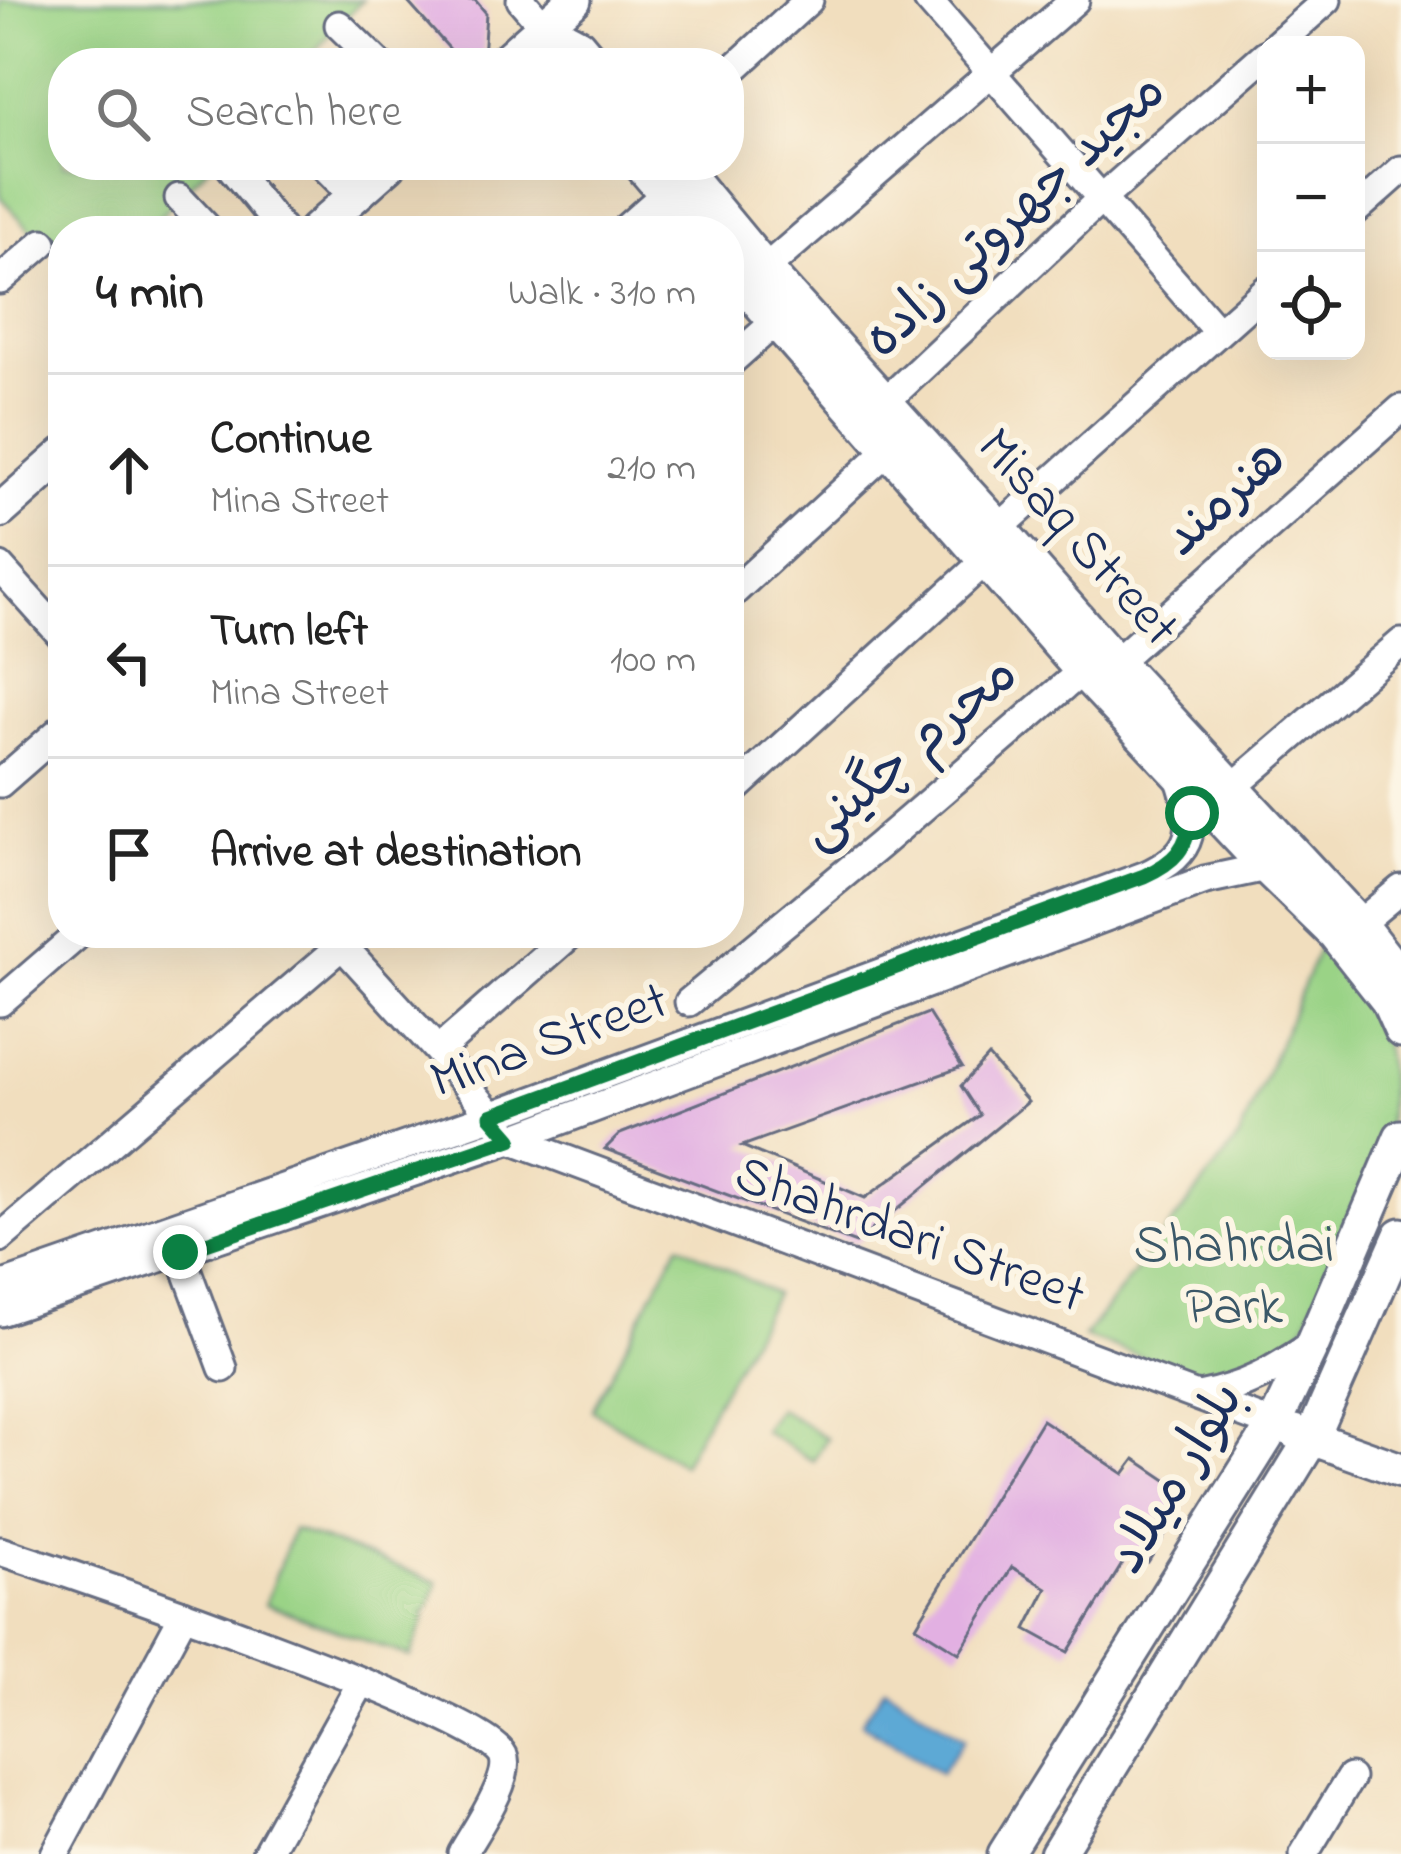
<!DOCTYPE html>
<html lang="en">
<head>
<meta charset="utf-8">
<style>
	:root { --surface:#fff; --page:#f6f6f6; --text:#222; --muted:#767676; --line:#e0e0e0 }
	body { margin:0; font-family:"Indie Flower","Playpen Sans Arabic",sans-serif; background:var(--page); color:var(--text) }
	.controls { position:absolute; right:36px; top:36px; display:grid; overflow:hidden; border-radius:24px; box-shadow:0 12px 48px #0002 }
	.controls button { width:108px; height:108px; display:grid; place-items:center; padding:0; border:0; border-bottom:3px solid var(--line); background:var(--surface); color:var(--text); font:60px sans-serif }
	.stop { position:absolute; width:36px; height:36px; margin:-27px; border:9px solid #0b8043; border-radius:50%; background:#fff }
	.stop.end { background:#0b8043; border-color:#fff; box-shadow:0 3px 12px #0008 }
	.list { margin:0; padding:0; list-style:none }
	h2 { display:flex; justify-content:space-between; align-items:center; height:156px; margin:0; padding:0 48px; font-size:51px }
	h2 small { font-size:39px; font-weight:400; color:var(--muted) }
	.list li { display:grid; grid-template-columns:78px 1fr auto; gap:36px; align-items:center; box-sizing:border-box; height:192px; padding:0 48px; border-top:3px solid var(--line) }
	.list b { display:block; font-size:45px; white-space:nowrap }
	.list p { margin:0; font-size:39px; white-space:nowrap; color:var(--muted) }
	.list em { font-size:39px; font-style:normal; color:var(--muted) }
	.icon { flex:none; width:66px; height:66px; fill:none; stroke:currentColor; stroke-width:2; stroke-linecap:round; stroke-linejoin:round }
	.map { position:relative; flex:none; width:1401px; height:1854px; overflow:hidden }
	.search { position:absolute; background:var(--surface); box-shadow:0 12px 48px #0002; left:48px; top:48px; width:696px; height:132px; display:flex; align-items:center; gap:30px; box-sizing:border-box; padding:0 42px; border-radius:48px; color:var(--muted); font-size:45px }
	.panel { position:absolute; background:var(--surface); box-shadow:0 12px 48px #0002; left:48px; top:216px; width:696px; height:732px; border-radius:48px }
	.map>svg:first-child { display:block }
	.green { fill:#9ad386; stroke:#5a8172; stroke-width:3 }
	.water { fill:#5da9d5; stroke:#3c6c9a; stroke-width:3 }
	.building { fill:#e2b0e2 }
	.lines { fill:none; stroke-linecap:round; stroke-linejoin:round }
	.minor-casing { stroke:#666c80; stroke-width:33 }
	.major-casing { stroke:#666c80; stroke-width:39 }
	.minor { stroke:#fff; stroke-width:27 }
	.major { stroke:#fff; stroke-width:33 }
	.route { stroke:#0b8043; stroke-width:15 }
	.labels { text-anchor:middle; dominant-baseline:central; stroke-width:12; stroke-linejoin:round; paint-order:stroke }
	.street-label { font-size:54px; fill:#1b2f5e; stroke:#fcf5e5 }
	.park-label { font-size:54px; fill:#3b5868; stroke:#fcf5e5 }
</style>
</head>
<body>
<div class="map">
<svg width="1401" height="1854" viewBox="0 0 1401 1854">
	<rect width="100%" height="100%" fill="#fcf5e5"/>
	<filter id="ink" filterUnits="userSpaceOnUse"><feTurbulence type="fractalNoise" baseFrequency=".00833" numOctaves="2"/><feDisplacementMap in="SourceGraphic" scale="24" xChannelSelector="R" yChannelSelector="G"/><feConvolveMatrix kernelMatrix="1 2 1 2 8 2 1 2 1" color-interpolation-filters="sRGB"/></filter>
	<filter id="wash" filterUnits="userSpaceOnUse"><feTurbulence type="fractalNoise" baseFrequency=".004" numOctaves="4" result="noise"/><feDisplacementMap in="SourceGraphic" scale="48" xChannelSelector="R" yChannelSelector="G"/><feGaussianBlur stdDeviation="2.7" result="paint"/><feColorMatrix in="noise" values="0 0 0 0 0 0 0 0 0 0 0 0 0 0 0 0 0 1.4 0 .05"/><feComposite in="paint" operator="in"/></filter>
	<g filter="url(#wash)">
		<rect width="100%" height="100%" fill="#f1debe"/>
		<path class="green" d="M 0,0 L 362,0 L 304,63 L 63,63 L 63,165 L 210,165 L 146,231 L 63,231 L 63,253 L 43,243 L 0,197 Z
			M 1321,943 C 1336,962 1355,982 1368,1003 C 1394,1047 1391,1106 1384,1154 L 1297,1342 L 1257,1368 L 1210,1380 L 1084,1337 L 1239,1138 Z
			M 679,1244 L 775,1294 L 682,1464 L 592,1410 Z
			M 778,1408 L 827,1438 L 813,1461 L 763,1431 Z
			M 293,1529 L 438,1582 L 410,1657 L 265,1604 Z"/>
		<path class="water" d="M 885,1687 L 964,1739 L 940,1774 L 861,1723 Z"/>
		<g id="blocks">
			<path class="building" d="M 406,0 L 475,0 L 486,13 L 483,57 L 456,56 Z
				M 928,1013 L 962,1067 L 742,1146 L 865,1198 L 980,1115 L 961,1086 L 988,1056 L 1028,1102 L 856,1243 L 605,1149 L 620,1134 Z
				M 1042,1420 L 1124,1474 L 1135,1459 L 1190,1496 L 1148,1562 L 1129,1553 L 1068,1652 L 1026,1629 L 1047,1588 L 1012,1567 L 959,1653 L 916,1626 Z"/>
		</g>
	</g>
	<g filter="url(#ink)">
		<use href="#blocks" fill-opacity="0" stroke="#666c80" stroke-width="3"/>
		<g class="lines">
			<g class="minor-casing">
				<path id="minor" d="M 521,0 L 544,27
					M 928,0 L 1218,332
					M 339,25 L 378,63
					M 1276,45 L 1327,0
					M 729,73 L 809,0
					M 229,165 L 283,231
					M 323,165 L 354,196
					M 179,198 L 210,231
					M 1356,210 L 1401,170
					M 623,231 L 665,194
					M 765,269 L 1075,0
					M 0,280 L 43,243
					M 729,363 L 775,322
					M 885,402 L 1101,199 L 1266,54
					M 999,528 L 1266,290
					M 0,567 L 63,637
					M 729,596 L 888,450
					M 1116,662 L 1401,409
					M 0,783 L 63,728
					M 1233,787 L 1401,643
					M 729,795 L 985,561
					M 1359,924 L 1401,889
					M 331,933 L 438,1051 L 511,1139 L 1274,1425
					M 0,1002 L 80,933
					M 689,1002 L 878,846 L 1082,671
					M 438,1051 L 572,933
					M 0,1238 L 353,936
					M 180,1252 L 223,1368
					M 0,1286 L 491,1116 L 1144,876 C 1198,852 1196,827 1179,776
					M 0,1312 L 511,1139 L 1205,880 L 1266,867
					M 1199,1396 C 1249,1386 1270,1372 1312,1345
					M 0,1551 C 67,1573 485,1714 503,1755 C 513,1778 474,1832 462,1854
					M 55,1854 L 184,1614
					M 266,1854 L 361,1683
					M 1304,1854 L 1350,1778"/>
			</g>
			<g class="major-casing">
				<path id="major" d="M 544,27 L 578,45 L 593,63
					M 503,63 L 574,0
					M 641,165 L 697,231
					M 679,165 L 765,269 L 999,528 L 1116,662 L 1359,924 L 1401,978
					M 315,231 L 389,165
					M 729,268 L 1082,671 L 1266,867 L 1335,934 L 1388,1001 L 1401,1030
					M 0,511 L 63,455
					M 1295,1432 L 1401,1470
					M 1005,1854 L 1274,1425 L 1312,1345 L 1401,1137
					M 1057,1854 L 1312,1438 L 1401,1235"/>
			</g>
			<use href="#minor" class="minor"/>
			<use href="#major" class="major"/>
		</g>
	</g>
	<g class="lines" filter="url(#ink)">
		<path class="route" d="M 180,1252 L 511,1139 L 491,1116 L 1144,876 C 1175,862 1188,848 1192,813"/>
	</g>
	<g class="labels">
		<g class="street-label">
			<text transform="translate(1016 217) rotate(-43)">مجید جهروتی زاده</text>
			<text transform="translate(1226 500) rotate(-42)">هنرمند</text>
			<text transform="translate(1076 539) rotate(48)">Misaq Street</text>
			<text transform="translate(910 754) rotate(-40)">محرم چگینی</text>
			<text transform="translate(550 1043) rotate(-20)">Mina Street</text>
			<text transform="translate(909 1237) rotate(20)">Shahrdari Street</text>
			<text transform="translate(1178 1479) rotate(-59)">بلوار میلاد</text>
		</g>
		<g class="park-label">
			<text x="1234" y="1248">Shahrdai<tspan x="1234" dy="62">Park</tspan></text>
		</g>
	</g>
</svg>
<div class="controls">
<button>+</button>
<button>−</button>
<button><svg class="icon" aria-label="locate" viewBox="0 0 24 24"><circle cx="12" cy="12" r="6"/><path d="M12 2v4M12 18v4M2 12h4M18 12h4"/></svg></button>
</div>
<div class="stop" style="left:1192px;top:813px"></div>
<div class="stop end" style="left:180px;top:1252px"></div>
<div class="search"><svg class="icon" aria-label="search" viewBox="0 0 24 24"><circle cx="10" cy="10" r="6"/><path d="M15 15l6 6"/></svg>Search here</div>
<section class="panel">
<h2>4 min<small>Walk · 310 m</small></h2>
<ul class="list">
<li><svg class="icon" aria-label="ahead" viewBox="0 0 24 24"><path d="M12 20V5M6 11l6-6 6 6"/></svg><div><b>Continue</b><p>Mina Street</p></div><em>210 m</em></li>
<li><svg class="icon" aria-label="left" viewBox="0 0 24 24"><path d="M17 20v-9H6M10 6l-5 5 5 5"/></svg><div><b>Turn left</b><p>Mina Street</p></div><em>100 m</em></li>
<li><svg class="icon" aria-label="arrive" viewBox="0 0 24 24"><path d="M6 21V4h12l-3 4 3 4H6"/></svg><div><b>Arrive at destination</b></div></li>
</ul>
</section>
</div>
</body>
</html>
